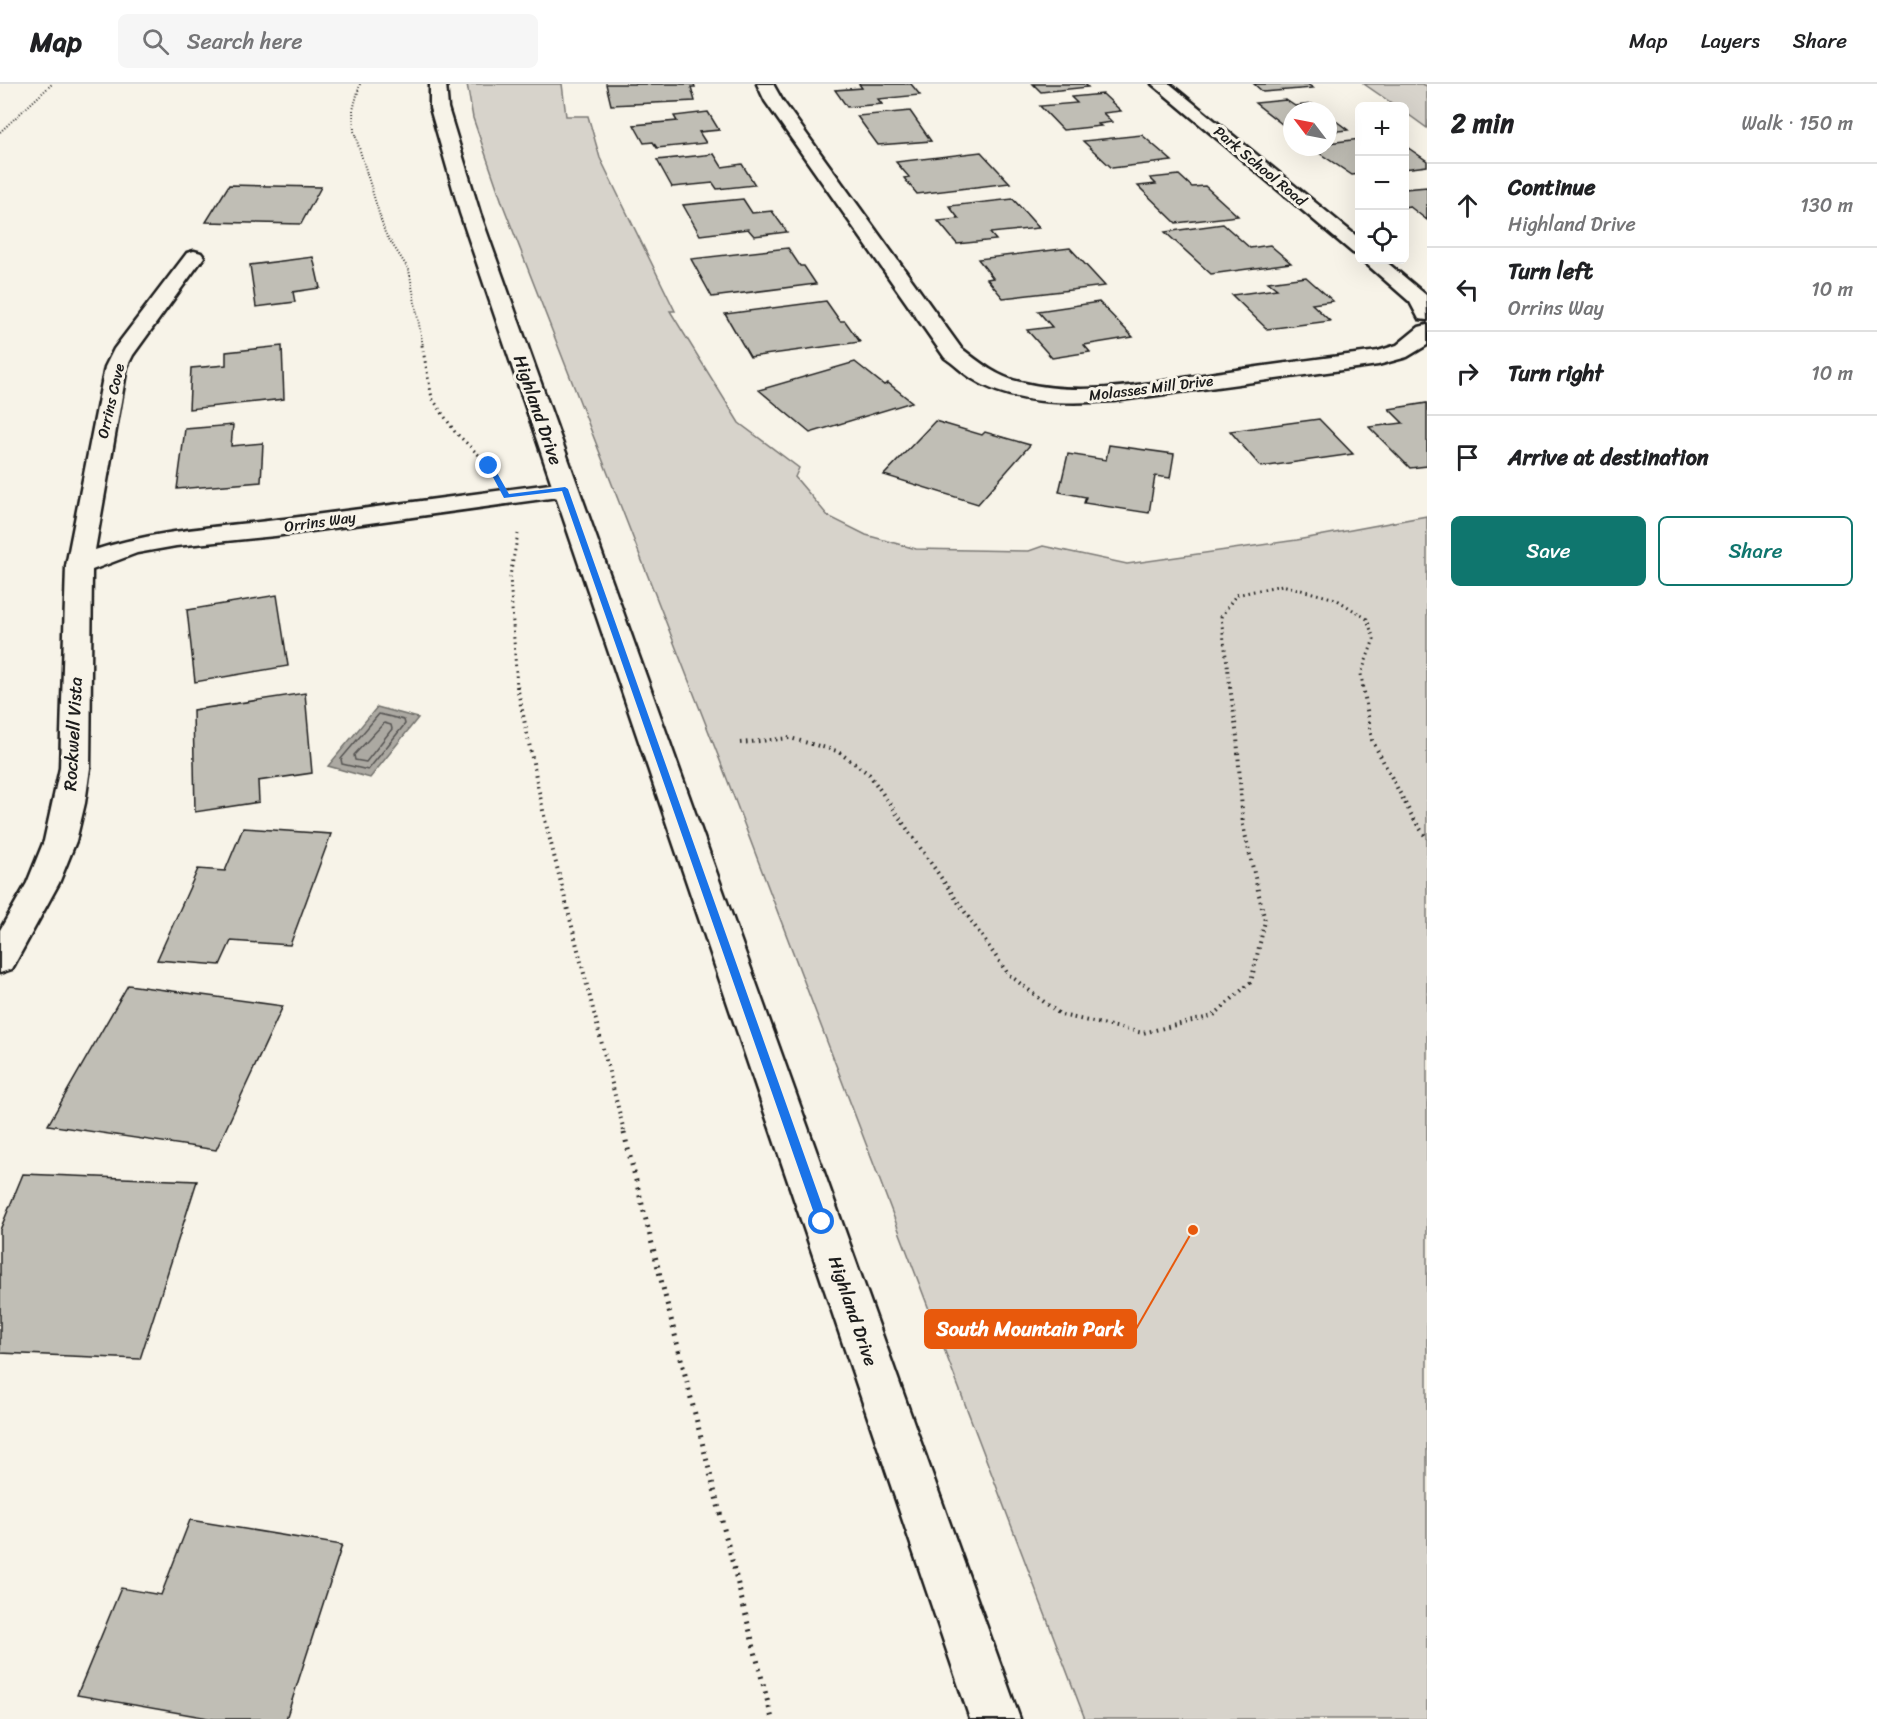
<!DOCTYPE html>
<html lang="en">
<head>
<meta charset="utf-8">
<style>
	:root { --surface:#fff; --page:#f6f6f6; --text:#202124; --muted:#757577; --line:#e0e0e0; --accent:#0f766e }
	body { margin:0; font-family:Sriracha,sans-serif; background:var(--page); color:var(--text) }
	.controls { position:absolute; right:18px; top:18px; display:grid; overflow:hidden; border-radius:9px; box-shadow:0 6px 24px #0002 }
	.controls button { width:54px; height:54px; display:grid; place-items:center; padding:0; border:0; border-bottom:2px solid var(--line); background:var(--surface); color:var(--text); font:30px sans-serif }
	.compass { position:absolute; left:1283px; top:18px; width:54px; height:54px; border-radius:50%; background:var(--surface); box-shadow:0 6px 24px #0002; rotate:302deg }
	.stop { position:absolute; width:18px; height:18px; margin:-14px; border:4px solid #1a73e8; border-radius:50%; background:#fff }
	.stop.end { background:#1a73e8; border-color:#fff; box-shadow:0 2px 6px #0008 }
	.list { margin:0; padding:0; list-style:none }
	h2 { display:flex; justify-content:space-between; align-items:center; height:78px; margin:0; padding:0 24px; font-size:26px }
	h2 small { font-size:20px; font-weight:400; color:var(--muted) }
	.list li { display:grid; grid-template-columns:39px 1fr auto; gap:18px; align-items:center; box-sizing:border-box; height:84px; padding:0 24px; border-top:2px solid var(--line) }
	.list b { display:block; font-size:22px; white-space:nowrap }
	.list p { margin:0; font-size:20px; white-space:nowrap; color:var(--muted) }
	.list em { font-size:20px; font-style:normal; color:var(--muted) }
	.actions { display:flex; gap:12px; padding:18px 24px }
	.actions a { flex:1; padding:14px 0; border:2px solid var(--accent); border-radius:9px; text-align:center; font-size:21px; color:var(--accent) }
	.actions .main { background:var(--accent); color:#fff }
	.icon { flex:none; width:33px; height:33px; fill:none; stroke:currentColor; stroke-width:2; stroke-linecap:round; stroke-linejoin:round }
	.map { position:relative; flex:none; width:1427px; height:1635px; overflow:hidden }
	header { display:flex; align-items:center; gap:36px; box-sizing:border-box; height:84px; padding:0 30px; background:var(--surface); border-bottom:2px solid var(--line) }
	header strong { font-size:28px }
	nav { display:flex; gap:33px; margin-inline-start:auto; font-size:21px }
	.search { width:420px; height:54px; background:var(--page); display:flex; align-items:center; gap:15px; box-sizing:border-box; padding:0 21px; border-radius:9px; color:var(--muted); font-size:22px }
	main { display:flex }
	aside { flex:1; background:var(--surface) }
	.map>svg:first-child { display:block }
	.green { fill:#d7d3cb; stroke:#7a7874; stroke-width:1.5 }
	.water { fill:#aca9a2; stroke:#72716c; stroke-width:1.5 }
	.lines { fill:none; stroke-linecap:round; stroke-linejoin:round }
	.shore { stroke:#565452; stroke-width:1.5 }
	.building { fill:#c0beb5; stroke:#1c1c1c; stroke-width:1.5 }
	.minor-casing { stroke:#1c1c1c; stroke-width:5 }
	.secondary-casing { stroke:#1c1c1c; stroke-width:5 }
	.path-far3 { stroke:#1c1c1c; stroke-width:2; stroke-dasharray:1 2; stroke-linecap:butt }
	.path-far2 { stroke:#1c1c1c; stroke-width:3; stroke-dasharray:1.5 4; stroke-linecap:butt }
	.path-far1 { stroke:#1c1c1c; stroke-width:4; stroke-dasharray:1.5 4.5; stroke-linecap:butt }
	.path { stroke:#1c1c1c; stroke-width:5; stroke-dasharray:2 6; stroke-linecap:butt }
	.minor { fill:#f7f3e8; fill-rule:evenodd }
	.secondary { fill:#f7f3e8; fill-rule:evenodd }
	.route { fill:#1a73e8 }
	.labels { text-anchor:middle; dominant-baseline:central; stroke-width:6; stroke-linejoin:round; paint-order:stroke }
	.far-street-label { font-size:15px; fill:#1c1c1c; stroke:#f7f3e8 }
	.street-label { font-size:18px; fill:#1c1c1c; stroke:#f7f3e8 }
	.leader { fill:none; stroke:#e8590c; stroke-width:2 }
	.callout-dot { fill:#e8590c; stroke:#f7f3e8; stroke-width:2 }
	.callout { fill:#e8590c; stroke:#e8590c; stroke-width:2 }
	.callout-label { font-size:20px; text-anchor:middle; font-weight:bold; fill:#fff }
</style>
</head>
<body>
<header>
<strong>Map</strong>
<div class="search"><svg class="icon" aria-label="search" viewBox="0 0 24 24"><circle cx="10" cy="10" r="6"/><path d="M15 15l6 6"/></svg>Search here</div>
<nav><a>Map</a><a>Layers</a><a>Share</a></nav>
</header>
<main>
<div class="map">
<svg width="1427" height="1635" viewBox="0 0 1427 1635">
	<rect width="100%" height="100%" fill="#f7f3e8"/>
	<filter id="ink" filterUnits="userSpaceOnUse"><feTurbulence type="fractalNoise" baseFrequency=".0167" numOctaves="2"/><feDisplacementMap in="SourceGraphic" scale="12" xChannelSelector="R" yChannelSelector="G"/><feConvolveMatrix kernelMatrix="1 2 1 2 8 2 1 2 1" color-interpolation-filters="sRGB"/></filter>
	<g filter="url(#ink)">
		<path class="green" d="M 467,0 L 562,0 L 566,32 L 588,32 L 600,74 L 675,227 L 670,227 L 739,339 L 799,384 L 795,393 L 828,432 L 866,451 L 916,465 L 1029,467 L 1043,462 L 1127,480 L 1297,456 L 1427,432 L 1427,1635 L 1085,1635 L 719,674 L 503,121 L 473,34 Z
			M 1364,0 L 1422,0 L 1427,2 L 1427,44 L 1405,28 L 1404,22 L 1396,22 Z"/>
		<path class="water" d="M 377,623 L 418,634 L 370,694 L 328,682 Z"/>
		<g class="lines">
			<path class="shore" d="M 379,630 L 404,636 L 405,640 L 368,686 L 342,680 L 341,675 Z
				M 384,639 L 391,641 L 392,645 L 366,678 L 355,676 L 354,671 Z"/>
		</g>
		<path class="building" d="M 606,0 L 694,0 L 695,3 L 691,3 L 695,17 L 611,21 Z
			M 859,0 L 911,0 L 920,11 L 878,15 L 882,20 L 847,23 L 835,6 L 862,4 Z
			M 1033,0 L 1085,0 L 1088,3 L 1041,8 Z
			M 1254,0 L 1307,0 L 1313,4 L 1263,8 Z
			M 1103,10 L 1121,27 L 1103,29 L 1112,38 L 1098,40 L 1101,42 L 1063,46 L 1040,22 L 1077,19 L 1071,13 Z
			M 1286,16 L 1295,22 L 1312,20 L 1322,27 L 1292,27 L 1292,43 L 1287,44 L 1255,19 Z
			M 910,27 L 931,57 L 878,61 L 857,32 Z
			M 708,28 L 719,46 L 699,48 L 706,59 L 657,64 L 653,58 L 644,59 L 634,41 L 677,37 L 674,32 Z
			M 1328,31 L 1348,46 L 1328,48 Z
			M 1142,51 L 1172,77 L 1112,84 L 1083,57 Z
			M 1360,55 L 1360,90 L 1352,91 L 1310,63 L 1328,63 L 1328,59 Z
			M 1404,61 L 1427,77 L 1427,82 L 1404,85 Z
			M 981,68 L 1010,99 L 917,110 L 904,94 L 909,93 L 896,78 Z
			M 714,70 L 722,83 L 742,80 L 755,101 L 717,105 L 713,99 L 672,103 L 657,76 Z
			M 1179,91 L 1192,103 L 1205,102 L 1238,132 L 1176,139 L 1138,102 L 1156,100 L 1150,94 Z
			M 229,101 L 321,103 L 301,140 L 206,138 Z
			M 1427,103 L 1427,136 L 1409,122 L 1404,123 L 1404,105 Z
			M 743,115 L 752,129 L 772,127 L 787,148 L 754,152 L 748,145 L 700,151 L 683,121 Z
			M 1013,115 L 1039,144 L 990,149 L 996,156 L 957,160 L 938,137 L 959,135 L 949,122 Z
			M 1223,140 L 1250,164 L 1270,161 L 1291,179 L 1211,190 L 1165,148 Z
			M 788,164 L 800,182 L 804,182 L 816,200 L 712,213 L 691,175 Z
			M 1070,164 L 1105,202 L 1003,214 L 987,195 L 993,194 L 978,175 Z
			M 313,173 L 320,204 L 293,208 L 295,218 L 256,223 L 250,181 Z
			M 1306,193 L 1333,217 L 1312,220 L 1330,237 L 1267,245 L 1232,211 L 1277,205 L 1268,198 Z
			M 826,217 L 840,237 L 845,237 L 860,258 L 750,273 L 725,230 Z
			M 1099,218 L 1133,253 L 1084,261 L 1090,268 L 1052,274 L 1027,246 L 1052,243 L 1038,227 Z
			M 282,262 L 284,315 L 189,325 L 191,284 L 226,281 L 226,268 Z
			M 855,278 L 884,301 L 888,299 L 912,318 L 810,349 L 759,306 Z
			M 1427,319 L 1427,382 L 1410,384 L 1369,343 L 1403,339 L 1389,325 Z
			M 1319,335 L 1353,370 L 1261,383 L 1230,347 Z
			M 935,337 L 982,351 L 985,348 L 1030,361 L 978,420 L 884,391 Z
			M 233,341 L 231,362 L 263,359 L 261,398 L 177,405 L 185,345 Z
			M 1109,361 L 1174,370 L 1170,394 L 1155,392 L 1149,429 L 1084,419 L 1086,413 L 1059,408 L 1068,370 L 1106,376 Z
			M 277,511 L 288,582 L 195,598 L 187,526 Z
			M 305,609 L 312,689 L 258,697 L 259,718 L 195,728 L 193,626 Z
			M 243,744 L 331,750 L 290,861 L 231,857 L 220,881 L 157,876 L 198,785 L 225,787 Z
			M 128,901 L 283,922 L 216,1066 L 48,1041 Z
			M 23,1090 L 197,1097 L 140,1275 L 0,1269 L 0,1146 Z
			M 190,1436 L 342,1461 L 286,1635 L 214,1635 L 77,1611 L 121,1504 L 161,1511 Z"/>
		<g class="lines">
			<g class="minor-casing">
				<path id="minor" d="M 757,0 L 773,0 L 782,16 L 961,264 C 979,278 997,293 1020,298 C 1084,314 1151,299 1215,289 C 1269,281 1324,274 1378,267 L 1397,261 L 1419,243 L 1427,241 L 1427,261 L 1407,273 L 1378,281 L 1114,317 C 1067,320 1012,321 971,294 C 962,288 954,280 945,274 L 765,17 Z
					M 1152,0 L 1170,0 L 1360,155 L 1360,171 L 1353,169 Z
					M 194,167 L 201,169 L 204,173 L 133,271 L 127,283 L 95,466 C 157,446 220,443 284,435 C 378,423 471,410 565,398 L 574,400 L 577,405 L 574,410 L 565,412 L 275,452 L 176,462 L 137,469 L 92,486 L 90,684 L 85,719 L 76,757 L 59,799 L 12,885 L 0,889 L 0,846 L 27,799 L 44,757 L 60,684 L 66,482 L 105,283 L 114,265 L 187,169 Z
					M 1362,176 L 1384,176 L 1426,211 L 1427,236 L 1419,235 L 1410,218 Z"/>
			</g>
			<g class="secondary-casing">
				<path id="secondary" d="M 430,0 L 446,0 L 448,24 L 480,129 L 1020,1635 L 970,1635 L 460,129 L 430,24 Z"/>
			</g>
			<path class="path-far3" d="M 360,0 L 353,26 L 354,47 L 385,149 L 409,186 L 423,262
				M 0,48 L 52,0"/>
			<path class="path-far2" d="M 422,261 L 432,314 L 455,348 L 484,376
				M 517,604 L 510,492 L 518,450
				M 1230,604 L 1221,533 L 1236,511 L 1282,501 L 1336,515 L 1367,535 L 1374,555 L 1361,590 L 1363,604"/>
			<path class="path-far1" d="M 517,602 L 545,736 L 625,1051
				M 1363,602 L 1372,656 L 1413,734 L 1427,755
				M 740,659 L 790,654 L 837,667 L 869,690 L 1008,890 L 1061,931 L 1143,949 L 1213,932 L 1251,898 L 1265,837 L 1243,741 L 1237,653 L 1230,602"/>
			<path class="path" d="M 624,1049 L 772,1635"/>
			<use href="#minor" class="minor"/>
			<use href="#secondary" class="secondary"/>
		</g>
	</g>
	<path class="route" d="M 486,380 L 492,380 L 509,410 L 565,403 L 568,405 L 828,1138 L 827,1142 L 818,1142 L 817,1138 L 562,407 L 504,414 Z"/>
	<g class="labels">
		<g class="far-street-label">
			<text transform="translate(1260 82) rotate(40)">Park School Road</text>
			<text transform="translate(1151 304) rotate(-7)">Molasses Mill Drive</text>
			<text transform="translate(111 317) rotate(-77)">Orrins Cove</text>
			<text transform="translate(320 438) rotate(-8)">Orrins Way</text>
		</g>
		<g class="street-label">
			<text transform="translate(538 326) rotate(71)">Highland Drive</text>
			<text transform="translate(73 650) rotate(-87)">Rockwell Vista</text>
			<text transform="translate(853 1227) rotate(71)">Highland Drive</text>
		</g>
	</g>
	<path class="leader" d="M1193 1146L1136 1245"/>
	<circle class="callout-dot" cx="1193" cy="1146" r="6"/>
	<rect class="callout" x="925" y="1226" width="211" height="38" rx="6"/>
	<g class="callout-label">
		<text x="1030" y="1252">South Mountain Park</text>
	</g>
</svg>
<div class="controls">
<button>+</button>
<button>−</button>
<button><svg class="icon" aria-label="locate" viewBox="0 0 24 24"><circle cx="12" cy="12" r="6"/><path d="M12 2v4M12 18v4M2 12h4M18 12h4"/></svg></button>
</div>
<svg class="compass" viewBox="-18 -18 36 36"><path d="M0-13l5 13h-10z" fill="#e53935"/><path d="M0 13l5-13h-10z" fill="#757577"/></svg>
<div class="stop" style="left:822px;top:1138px"></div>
<div class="stop end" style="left:489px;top:382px"></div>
</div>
<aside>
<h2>2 min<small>Walk · 150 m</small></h2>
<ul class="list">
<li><svg class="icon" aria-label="ahead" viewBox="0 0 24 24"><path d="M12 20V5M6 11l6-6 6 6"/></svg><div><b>Continue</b><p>Highland Drive</p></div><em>130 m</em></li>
<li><svg class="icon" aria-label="left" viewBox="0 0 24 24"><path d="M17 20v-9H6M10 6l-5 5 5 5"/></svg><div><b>Turn left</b><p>Orrins Way</p></div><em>10 m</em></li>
<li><svg class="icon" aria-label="right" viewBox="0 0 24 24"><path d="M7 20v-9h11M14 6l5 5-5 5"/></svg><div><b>Turn right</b></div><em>10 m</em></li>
<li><svg class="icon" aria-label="arrive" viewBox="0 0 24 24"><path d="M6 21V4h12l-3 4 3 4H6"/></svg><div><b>Arrive at destination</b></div></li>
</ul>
<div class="actions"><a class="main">Save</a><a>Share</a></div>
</aside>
</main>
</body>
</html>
